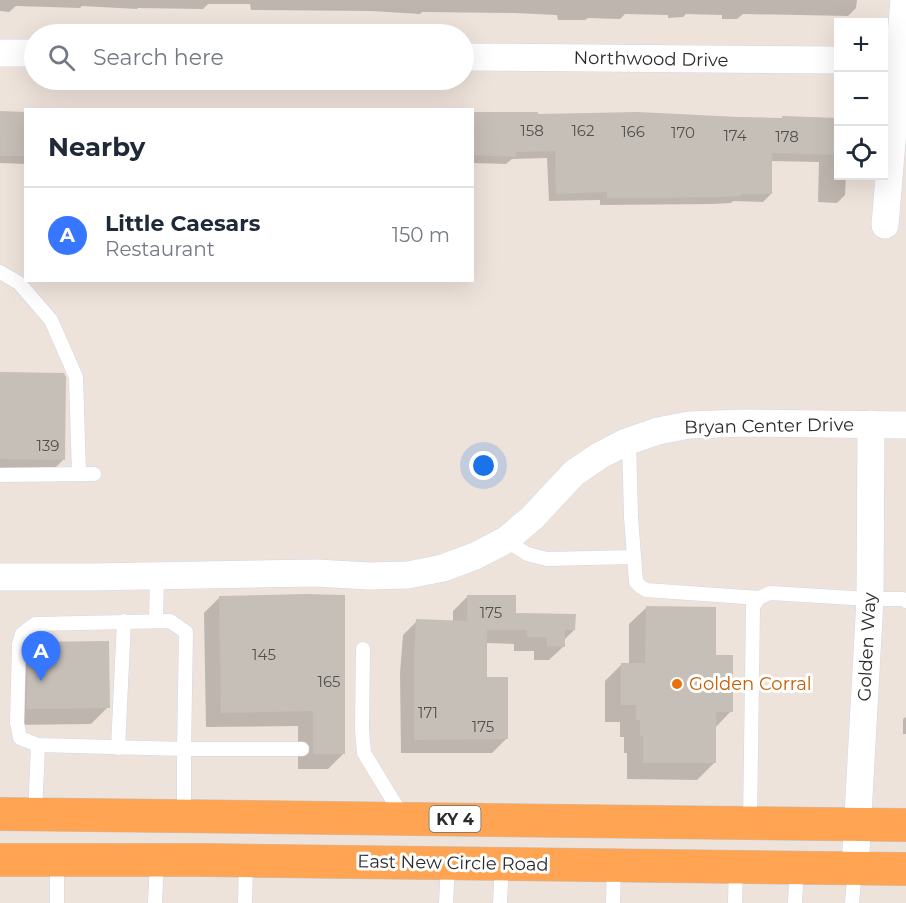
<!DOCTYPE html>
<html lang="en">
<head>
<meta charset="utf-8">
<style>
	:root { --surface:#fff; --page:#f6f6f7; --text:#1f2937; --muted:#747a83; --line:#e0e1e3; --accent:#3777ff }
	body { margin:0; font-family:Montserrat,sans-serif; background:var(--page); color:var(--text) }
	.controls { position:absolute; right:18px; top:18px; display:grid; overflow:hidden; border-radius:0px; box-shadow:0 6px 24px #0002 }
	.controls button { width:54px; height:54px; display:grid; place-items:center; padding:0; border:0; border-bottom:2px solid var(--line); background:var(--surface); color:var(--text); font:30px sans-serif }
	.you { position:absolute; left:484px; top:466px; width:21px; height:21px; margin:-15px; border:4px solid #fff; border-radius:50%; background:#1a73e8; box-shadow:0 0 0 9px #1a73e833 }
	.badge { display:grid; place-items:center; width:39px; height:39px; border-radius:50%; background:var(--accent); color:#fff; font-size:20px; font-weight:700 }
	.pin { position:absolute; translate:-50% -50px; filter:drop-shadow(0 2px 3px #0008) }
	.pin::after { content:''; position:absolute; top:32px; width:21px; height:18px; background:inherit; clip-path:polygon(0 0,100% 0,50% 100%) }
	.list { margin:0; padding:0; list-style:none }
	h2 { display:flex; justify-content:space-between; align-items:center; height:78px; margin:0; padding:0 24px; font-size:26px }
	h2 small { font-size:20px; font-weight:400; color:var(--muted) }
	.list li { display:grid; grid-template-columns:39px 1fr auto; gap:18px; align-items:center; box-sizing:border-box; height:96px; padding:0 24px; border-top:2px solid var(--line) }
	.list b { display:block; font-size:22px; white-space:nowrap }
	.list p { margin:0; font-size:20px; white-space:nowrap; color:var(--muted) }
	.list em { font-size:20px; font-style:normal; color:var(--muted) }
	.icon { flex:none; width:33px; height:33px; fill:none; stroke:currentColor; stroke-width:2; stroke-linecap:round; stroke-linejoin:round }
	.map { position:relative; flex:none; width:906px; height:903px; overflow:hidden }
	.search { position:absolute; background:var(--surface); box-shadow:0 6px 24px #0002; left:24px; top:24px; width:450px; height:66px; display:flex; align-items:center; gap:15px; box-sizing:border-box; padding:0 21px; border-radius:33px; color:var(--muted); font-size:22px }
	.panel { position:absolute; background:var(--surface); box-shadow:0 6px 24px #0002; left:24px; top:108px; width:450px; height:174px; border-radius:0px }
	.map>svg:first-child { display:block }
	.shadow { fill:#0003 }
	.building { fill:#c6bfb7 }
	.lines { fill:none; stroke-linecap:round; stroke-linejoin:round }
	.service-casing { stroke:#d0d7e5; stroke-width:15 }
	.minor-casing { stroke:#d0d7e5; stroke-width:28 }
	.trunk-casing { stroke:#c4c4c4; stroke-width:34 }
	.service { stroke:#fff; stroke-width:14 }
	.minor { stroke:#fff; stroke-width:27 }
	.trunk { stroke:#ffa452; stroke-width:33 }
	.food-dot { fill:#e8710a; stroke:#fff; stroke-width:2 }
	.labels { text-anchor:middle; dominant-baseline:central; stroke-width:6; stroke-linejoin:round; paint-order:stroke }
	.number-label { font-size:15px; fill:#52504e }
	.shield { fill:#fff; stroke:#6b6b6b; stroke-width:1.5 }
	.shield-label { font-size:16px; font-weight:bold; fill:#2b2b2b }
	.street-label { font-size:18px; fill:#2b2b2b; stroke:#fff }
	.food-label { font-size:18px; fill:#c56008; stroke:#fff; text-anchor:start }
</style>
</head>
<body>
<div class="map">
<svg width="906" height="903" viewBox="0 0 906 903">
	<rect width="100%" height="100%" fill="#eee3db"/>
	<path class="shadow" d="M 0,0 L 857,0 L 856,8 L 848,16 L 743,14 L 737,19 L 722,19 L 722,15 L 686,14 L 683,17 L 668,18 L 668,15 L 625,14 L 620,19 L 588,18 L 585,20 L 558,20 L 557,15 L 514,13 L 422,12 L 420,14 L 371,11 L 251,10 L 250,4 L 208,4 L 203,9 L 138,8 L 137,9 L 82,6 L 80,8 L 16,6 L 9,12 L 0,11 Z
		M 0,113 L 26,114 L 26,164 L 0,163 Z
		M 472,113 L 537,115 L 838,119 L 838,176 L 846,176 L 845,195 L 837,203 L 818,202 L 819,162 L 771,161 L 771,194 L 763,202 L 733,201 L 731,203 L 713,204 L 600,205 L 600,200 L 549,201 L 547,158 L 512,159 L 506,164 L 472,163 Z
		M 0,374 L 64,459 L 47,476 L 0,475 Z
		M 343,596 L 344,753 L 328,769 L 298,769 L 298,726 L 206,727 L 204,613 L 220,597 Z
		M 468,596 L 514,614 L 574,630 L 564,640 L 564,646 L 549,660 L 534,660 L 534,651 L 514,651 L 514,644 L 486,643 L 486,678 L 506,739 L 492,753 L 401,753 L 400,673 L 403,635 L 417,621 L 453,622 L 453,611 Z
		M 646,608 L 715,657 L 731,711 L 715,728 L 714,763 L 697,780 L 627,779 L 627,753 L 624,753 L 624,737 L 620,737 L 620,722 L 605,722 L 605,681 L 622,664 L 629,664 L 629,624 Z
		M 30,643 L 108,707 L 91,724 L 10,725 L 13,660 Z
		M 906,717 L 906,734 L 903,734 L 903,719 Z"/>
	<path class="building" d="M 0,111 L 26,112 L 26,156 L 0,156 Z
		M 472,112 L 538,112 L 538,114 L 638,112 L 738,117 L 782,118 L 782,116 L 838,118 L 838,155 L 772,153 L 772,194 L 741,194 L 741,196 L 721,197 L 658,198 L 607,198 L 607,192 L 556,194 L 555,151 L 516,152 L 516,157 L 472,155 Z
		M 0,372 L 64,373 L 66,377 L 65,460 L 0,459 Z
		M 307,594 L 345,595 L 345,754 L 313,754 L 313,711 L 221,713 L 219,596 Z
		M 467,595 L 516,595 L 516,613 L 576,614 L 575,630 L 565,630 L 565,647 L 547,646 L 547,637 L 527,637 L 527,630 L 487,630 L 487,677 L 508,677 L 508,739 L 414,740 L 414,657 L 416,619 L 467,621 Z
		M 646,606 L 716,607 L 716,655 L 733,655 L 733,712 L 716,712 L 716,763 L 643,763 L 643,736 L 640,737 L 640,720 L 636,720 L 636,705 L 621,705 L 621,663 L 645,663 Z
		M 109,641 L 110,708 L 26,709 L 29,642 Z"/>
	<g class="lines">
		<g class="service-casing">
			<path id="service" d="M 0,272 L 19,283 L 51,320 L 76,377 L 79,474
				M 629,441 L 631,517 L 636,582 L 641,587 L 646,590 L 759,598
				M 0,475 L 94,474
				M 506,540 L 527,554 L 547,559 L 633,557
				M 156,621 L 157,576
				M 363,649 L 362,730 L 364,753 L 403,817
				M 38,745 L 20,738 L 17,723 L 19,644 L 22,634 L 35,624 L 170,621 L 186,632 L 184,749 L 302,749
				M 118,748 L 124,621
				M 35,814 L 38,745 L 184,749 L 184,816
				M 750,823 L 753,606 L 759,598 L 770,593 L 870,599 L 903,599 L 906,601
				M 57,903 L 57,860
				M 155,903 L 157,860
				M 245,903 L 246,860
				M 446,903 L 448,863
				M 500,903 L 502,863
				M 613,903 L 614,865
				M 735,903 L 736,866
				M 795,903 L 797,867
				M 852,903 L 855,869"/>
		</g>
		<g class="minor-casing">
			<path id="minor" d="M 0,53 L 34,53
				M 464,57 L 838,60
				M 885,225 L 904,0
				M 0,577 L 91,577 L 317,573 L 368,576 L 408,575 L 443,568 L 475,556 L 506,540 L 532,518 L 574,473 L 599,456 L 626,442 L 658,431 L 689,425 L 745,423 L 906,425
				M 855,869 L 870,599 L 871,424"/>
		</g>
		<g class="trunk-casing">
			<path id="trunk" d="M 0,814 L 906,825
				M 0,860 L 204,860 L 906,869"/>
		</g>
		<use href="#service" class="service"/>
		<use href="#minor" class="minor"/>
		<use href="#trunk" class="trunk"/>
	</g>
	<circle class="food-dot" cx="677" cy="684" r="6"/>
	<g class="labels">
		<g class="number-label">
			<text x="532" y="130">158</text>
			<text x="583" y="130">162</text>
			<text x="633" y="131">166</text>
			<text x="683" y="132">170</text>
			<text x="735" y="135">174</text>
			<text x="787" y="136">178</text>
			<text x="48" y="445">139</text>
			<text x="491" y="612">175</text>
			<text x="264" y="654">145</text>
			<text x="329" y="681">165</text>
			<text x="428" y="712">171</text>
			<text x="483" y="726">175</text>
		</g>
		<rect class="shield" x="429.5" y="806" width="51" height="26" rx="4.5"/>
		<g class="shield-label">
			<text x="455" y="819">KY 4</text>
		</g>
		<g class="street-label">
			<text transform="translate(651 59) rotate(1)">Northwood Drive</text>
			<text transform="translate(769 426) rotate(-1)">Bryan Center Drive</text>
			<text transform="translate(867 647) rotate(-87)">Golden Way</text>
			<text transform="translate(453 863) rotate(1)">East New Circle Road</text>
		</g>
		<g class="food-label">
			<text x="689" y="684">Golden Corral</text>
		</g>
	</g>
</svg>
<div class="controls">
<button>+</button>
<button>−</button>
<button><svg class="icon" aria-label="locate" viewBox="0 0 24 24"><circle cx="12" cy="12" r="6"/><path d="M12 2v4M12 18v4M2 12h4M18 12h4"/></svg></button>
</div>
<div class="you"></div>
<div class="pin badge" style="left:41px;top:681px">A</div>
<div class="search"><svg class="icon" aria-label="search" viewBox="0 0 24 24"><circle cx="10" cy="10" r="6"/><path d="M15 15l6 6"/></svg>Search here</div>
<section class="panel">
<h2>Nearby<small></small></h2>
<ul class="list">
<li><span class="badge">A</span><div><b>Little Caesars</b><p>Restaurant</p></div><em>150 m</em></li>
</ul>
</section>
</div>
</body>
</html>
